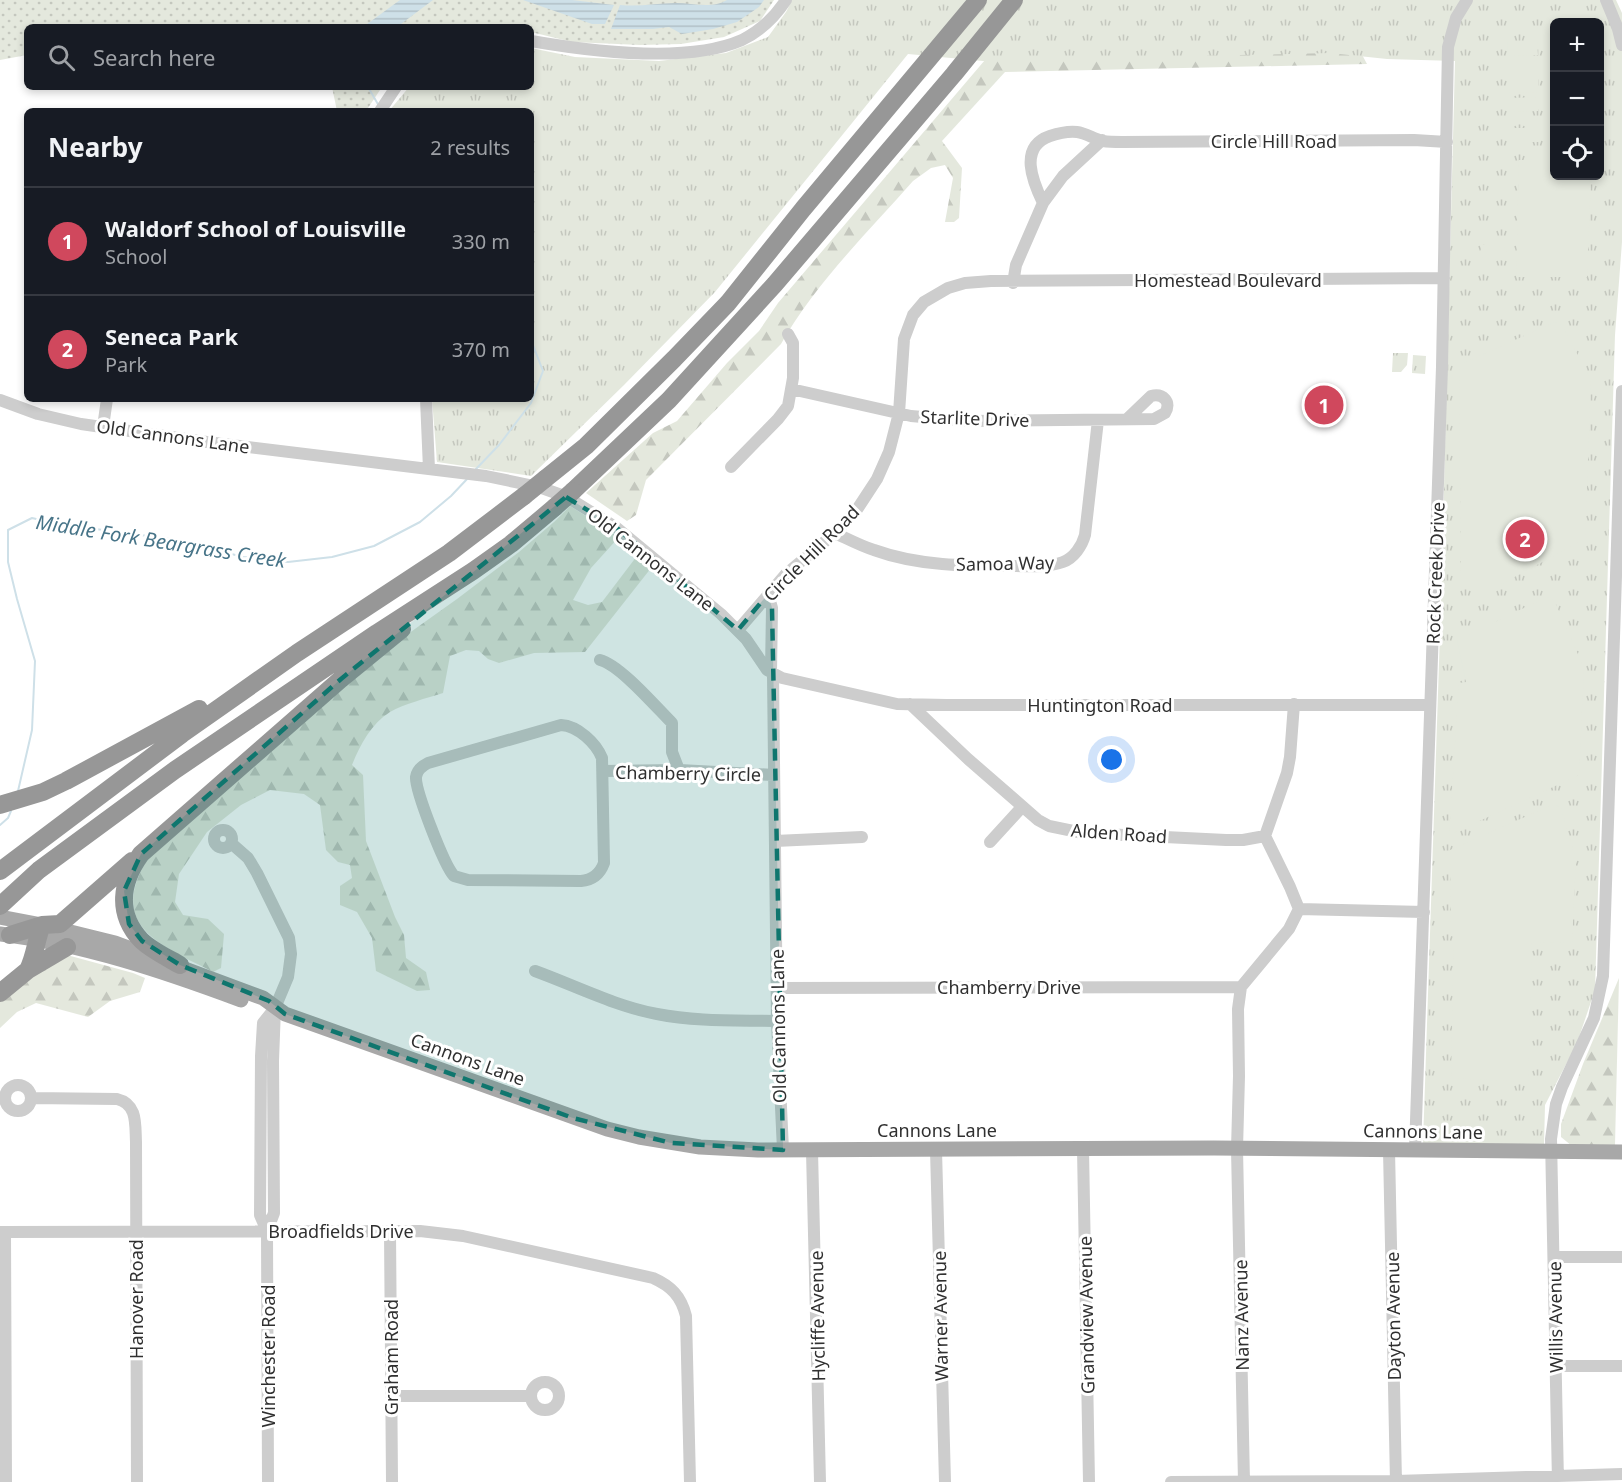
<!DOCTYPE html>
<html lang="en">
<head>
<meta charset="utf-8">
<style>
	:root { --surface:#171b24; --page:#242831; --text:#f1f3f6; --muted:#9ea1a6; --line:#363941; --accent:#d0485d }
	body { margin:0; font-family:"Noto Sans",sans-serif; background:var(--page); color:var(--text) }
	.controls { position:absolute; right:18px; top:18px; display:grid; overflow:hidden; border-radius:9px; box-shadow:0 3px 9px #0003 }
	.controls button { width:54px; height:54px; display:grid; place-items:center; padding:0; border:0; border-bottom:2px solid var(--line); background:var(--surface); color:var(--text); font:30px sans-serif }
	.you { position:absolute; left:1112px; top:760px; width:21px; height:21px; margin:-15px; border:4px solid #fff; border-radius:50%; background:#1a73e8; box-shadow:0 0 0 9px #1a73e833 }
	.badge { display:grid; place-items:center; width:39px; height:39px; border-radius:50%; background:var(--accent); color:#fff; font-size:20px; font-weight:700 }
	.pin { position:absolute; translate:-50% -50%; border:3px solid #fff; box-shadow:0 2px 6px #0006 }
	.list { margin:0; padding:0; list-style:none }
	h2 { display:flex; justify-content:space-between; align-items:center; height:78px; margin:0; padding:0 24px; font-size:26px }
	h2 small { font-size:20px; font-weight:400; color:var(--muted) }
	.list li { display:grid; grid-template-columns:39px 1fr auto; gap:18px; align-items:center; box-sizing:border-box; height:108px; padding:0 24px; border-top:2px solid var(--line) }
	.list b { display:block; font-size:22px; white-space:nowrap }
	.list p { margin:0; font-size:20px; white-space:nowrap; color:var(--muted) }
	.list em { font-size:20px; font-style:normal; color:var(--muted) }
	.icon { flex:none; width:33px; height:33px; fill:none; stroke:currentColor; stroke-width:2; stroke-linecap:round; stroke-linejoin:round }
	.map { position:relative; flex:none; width:1622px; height:1482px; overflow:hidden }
	.search { position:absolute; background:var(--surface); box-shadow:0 3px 9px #0003; left:24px; top:24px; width:510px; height:66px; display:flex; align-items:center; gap:15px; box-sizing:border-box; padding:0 21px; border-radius:9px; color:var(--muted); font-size:22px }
	.panel { position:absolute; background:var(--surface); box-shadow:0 3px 9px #0003; left:24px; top:108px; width:510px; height:294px; border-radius:9px }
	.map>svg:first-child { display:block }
	.grass { fill:url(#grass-dots) }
	.forest { fill:url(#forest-firs) }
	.park { fill:url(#park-tufts); fill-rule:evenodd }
	.pitch { fill:#e4e8dd }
	.water { fill:url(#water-rules) }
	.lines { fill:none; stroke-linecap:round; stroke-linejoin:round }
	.stream { stroke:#cee0e8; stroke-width:2 }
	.minor { stroke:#cdcdcd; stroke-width:12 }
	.major { stroke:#a8a8a8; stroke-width:15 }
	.highway { stroke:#979797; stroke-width:18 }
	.highway-bridge { stroke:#979797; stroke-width:18 }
	.marked { fill:#0f766e; fill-opacity:0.2; stroke:#0f766e; stroke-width:4.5; stroke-dasharray:12 8; stroke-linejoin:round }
	.labels { text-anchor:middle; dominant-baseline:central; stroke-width:6; stroke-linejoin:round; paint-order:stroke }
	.street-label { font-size:18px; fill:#303030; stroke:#fff }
	.water-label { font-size:20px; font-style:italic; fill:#477488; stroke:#fff }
</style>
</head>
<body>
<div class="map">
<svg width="1622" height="1482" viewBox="0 0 1622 1482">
	<defs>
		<pattern id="grass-dots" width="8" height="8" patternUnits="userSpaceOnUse" patternTransform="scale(1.5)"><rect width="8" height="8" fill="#e4e8dd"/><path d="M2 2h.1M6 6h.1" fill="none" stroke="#c4c7be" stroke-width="1.8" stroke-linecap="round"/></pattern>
		<pattern id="forest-firs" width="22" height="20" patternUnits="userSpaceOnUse" patternTransform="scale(1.5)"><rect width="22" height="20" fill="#e4e8dd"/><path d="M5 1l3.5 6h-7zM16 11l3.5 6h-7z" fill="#c4c7be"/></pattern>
		<pattern id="park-tufts" width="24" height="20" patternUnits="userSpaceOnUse" patternTransform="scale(1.5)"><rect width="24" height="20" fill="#e4e8dd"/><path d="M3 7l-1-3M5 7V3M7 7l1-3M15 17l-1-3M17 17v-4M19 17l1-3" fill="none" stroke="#c4c7be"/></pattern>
		<pattern id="water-rules" width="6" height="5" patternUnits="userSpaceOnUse" patternTransform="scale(1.5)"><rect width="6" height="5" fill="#cee0e8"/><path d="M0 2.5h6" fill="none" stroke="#b1c0c7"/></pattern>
	</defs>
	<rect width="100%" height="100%" fill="#fff"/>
	<path class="grass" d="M 0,0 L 774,0 L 760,21 L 724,37 L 681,44 L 640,45 L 572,42 L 531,32 L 531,27 L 27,27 L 27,55 L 0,60 Z
		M 332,87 L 382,87 L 366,111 L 337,111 Z"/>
	<path class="forest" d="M 1036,0 L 1359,49 L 1367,64 L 1005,72 L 942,141 L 962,168 L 959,218 L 954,222 L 945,222 L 953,178 L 945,165 L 931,168 L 913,181 C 868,232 814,285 781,344 L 646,480 L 636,515 L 627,521 L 586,493 L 653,433 L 677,421 L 727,363 L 759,331 L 778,303 Z
		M 570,506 L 619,537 L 591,568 L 573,600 L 588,605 L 602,602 L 640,552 L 655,563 L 585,652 L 534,653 L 499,663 L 488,659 L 479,651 L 466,650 L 450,656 L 443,693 C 427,698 404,704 390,712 C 371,724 360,745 352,765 L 363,775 L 366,841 L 395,917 L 404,935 L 406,958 L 426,972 L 430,990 L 417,991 L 376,971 L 372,938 L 357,912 L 340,905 L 340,886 L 352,878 L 350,865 L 338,862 L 326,850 L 320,805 L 304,794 L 270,790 L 241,805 L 207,832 L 179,874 L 175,902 L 183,915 L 208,919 L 224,934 L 221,968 L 213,972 C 158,944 105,925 150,855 L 377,656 L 457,599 L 519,552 L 554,522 Z
		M 67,955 L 133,973 L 145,978 L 140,992 L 110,1001 L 88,1017 L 36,1003 L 17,1012 L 0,1028 L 0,1000 L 47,964 Z
		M 1619,978 L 1615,1145 L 1572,1146 L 1561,1137 L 1561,1124 L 1583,1064 Z"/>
	<path class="park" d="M 792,0 L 1616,0 L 1622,13 L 1622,242 L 1615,335 L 1595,990 L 1577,1043 L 1545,1105 L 1544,1145 L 1423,1144 L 1441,603 L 1455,61 L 1387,59 L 1330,53 L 983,61 L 908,54 L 715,292 L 624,385 L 531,476 L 437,462 L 432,399 L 531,399 L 531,111 L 389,111 L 409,87 L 531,87 L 531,48 L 575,57 L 659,61 L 726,53 L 768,37 L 786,12 ZM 1554,22 L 1600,22 L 1600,176 L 1554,176 Z
		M 1393,353 L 1408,353 L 1407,365 L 1401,372 L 1392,372 Z
		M 1413,355 L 1426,356 L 1425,374 L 1412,373 Z"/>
	<path class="pitch" d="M 1357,0 L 1386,0 L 1364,13 Z
		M 1507,42 L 1537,42 L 1538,55 L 1508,56 Z
		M 1508,60 L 1538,60 L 1538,74 L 1508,74 Z
		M 1508,79 L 1538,79 L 1538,92 L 1508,93 Z
		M 1538,97 L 1538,111 L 1508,112 L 1508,98 Z
		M 1509,128 L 1539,128 L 1539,142 L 1509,142 Z
		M 1519,160 L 1554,160 L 1554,176 L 1591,176 L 1587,277 L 1516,277 Z
		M 1482,244 L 1507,248 L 1505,261 L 1479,257 Z
		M 1555,322 L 1562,325 L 1591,380 L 1585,539 L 1496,587 L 1461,580 L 1459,365 Z
		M 1547,597 L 1554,600 L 1584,668 L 1579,775 L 1449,835 L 1459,683 L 1466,682 L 1457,640 Z
		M 1554,804 L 1561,808 L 1576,860 L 1572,943 L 1532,942 L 1528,1082 L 1451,1078 L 1454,937 L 1451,936 L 1450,850 Z"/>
	<path class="water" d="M 400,0 L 433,0 L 397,27 L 363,27 Z
		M 523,0 L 572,0 L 614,5 L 605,24 L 592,24 Z
		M 727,0 L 764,0 L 759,7 L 737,22 L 713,29 L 682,34 L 669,27 L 653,29 L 611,29 L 620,5 C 640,7 657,3 676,3 C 693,3 712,9 727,0 Z"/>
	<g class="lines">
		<path class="stream" d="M 368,87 L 379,106
			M 476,469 L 499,445 L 531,403 L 543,371 L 531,340
			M 18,791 L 32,730 L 35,661 L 17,599 L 8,562 L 8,530 L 32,518 L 58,524 L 178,540 L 243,557 L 288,562 L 332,557 L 374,546 L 420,522 L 451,496 L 468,478
			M 0,825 L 8,818 L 11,811"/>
		<path class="minor" d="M 1606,0 L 1618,29 L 1622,45
			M 531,41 C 589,51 687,64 742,40 C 760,31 775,17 786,0
			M 380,111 L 396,87
			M 1043,203 L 1063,176 L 1102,140
			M 1013,283 L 1016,265 L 1043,203 C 1033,182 1018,147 1050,136 C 1059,133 1067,131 1077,132 C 1086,133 1094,139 1103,141 C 1109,142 1116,142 1122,142 L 1414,140 L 1447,142
			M 791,389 L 911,416 L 968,421 L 1154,419 L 1165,413 C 1172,402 1163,393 1151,396 L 1127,419
			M 426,399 L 429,469
			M 0,400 L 38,414 L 81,424 L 199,441 L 486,476 L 539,487 L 567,497 L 617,528 L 721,614 L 746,639 L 767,670 L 782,678 L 897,704 L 947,705 L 1430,705
			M 103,427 L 107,399
			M 731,467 L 778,419 L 788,406 L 793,378 L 793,343 L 788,334
			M 835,533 C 848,539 861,546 874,550 C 918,566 966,566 1012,566 C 1028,566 1047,568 1063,562 C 1074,558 1082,546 1085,535 L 1098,420
			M 768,594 L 772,608 L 771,672
			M 738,630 L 786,574 L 835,533 L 856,511 L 877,479 L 889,452 L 899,413 L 904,339 L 913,315 L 924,302 L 948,288 L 965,283 L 991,281 L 1444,278
			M 600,660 C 620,665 656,707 672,723 L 672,752 L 679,770
			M 773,674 L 777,1021 L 783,1150
			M 910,704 L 968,759 L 1038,820 L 1049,826 L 1083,833 L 1226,840 L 1243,840 L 1265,836
			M 561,725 C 578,726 596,743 602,758 L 604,863 C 600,874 593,880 581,881 L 468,880 L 454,876 C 444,865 415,790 416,777 C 417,770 422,766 428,763 Z
			M 603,771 L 679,770 L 774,775
			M214 839a9 9 0 1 1 18 0a9 9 0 1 1-18 0Z
			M 775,841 L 862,837
			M 990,842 L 1022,807
			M 231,843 L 248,858 L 257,873 L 289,938 L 291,954 L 288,977 L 275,1008 L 263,1023 L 261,1056 L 260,1215 L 267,1231
			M 1299,909 L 1424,912
			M 535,971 C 576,986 615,1006 657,1014 C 697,1022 738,1020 777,1021
			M 777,988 L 1241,987
			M5 1098a13 13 0 1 1 26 0a13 13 0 1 1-26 0Z
			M 31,1098 L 117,1099 C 138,1104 135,1125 136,1142 L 137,1482
			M 1083,1149 L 1089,1482
			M 936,1150 L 945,1482
			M 1389,1150 L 1396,1482
			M 1415,1150 L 1442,367 L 1448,47 L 1456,18 L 1467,0
			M 812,1151 L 820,1482
			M 390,1231 L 392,1482
			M 0,1232 L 420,1231 L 463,1236 L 653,1278 C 671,1286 681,1296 686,1316 L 690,1482
			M 5,1232 L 6,1482
			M 1554,1257 L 1622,1257
			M 1556,1366 L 1622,1366
			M531 1396a14 14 0 1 1 28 0a14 14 0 1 1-28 0Z
			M 392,1396 L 531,1396
			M 268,1482 L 267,1231 L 274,1213 L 273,1061 L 275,1008
			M 1171,1482 L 1396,1481 L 1622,1474
			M 1244,1482 L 1237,1149 L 1239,1076 L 1238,1009 L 1241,987 L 1289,929 L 1299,909 L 1290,887 L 1265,836 L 1287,773 L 1290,757 L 1294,704
			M 1558,1482 L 1551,1139 L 1556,1104 L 1562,1087 L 1594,1018 L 1603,976 L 1622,391"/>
		<path class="major" d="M 0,917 L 42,925 L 115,943 L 263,998 L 285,1014 L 607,1129 L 639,1137 L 700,1147 L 758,1150 L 1214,1148 L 1622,1152
			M 0,934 C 83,944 163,971 241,1000"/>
		<path class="highway" d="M 545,479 L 586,446 L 674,359 L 728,303 L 803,209 L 978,0
			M 573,491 L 669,400 L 775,284 L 954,74 L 1014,0
			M 0,805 L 43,792 L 66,781 L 199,709
			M 0,871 L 182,734 L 297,653 L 449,553 L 524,496
			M 0,906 L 39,870 L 175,770 L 377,633 L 473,571 L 511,544 L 555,507
			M 10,935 L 42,925 L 60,924 L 132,861
			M 180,965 C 168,958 151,950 141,940 C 116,913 121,882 141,854 L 341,679 L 402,629
			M 28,970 C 35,956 36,940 42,925
			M 0,993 L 28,970 L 67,947"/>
		<path class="highway-bridge" d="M 524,496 L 545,479
			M 555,507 L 573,491"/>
	</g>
	<path class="marked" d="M 566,497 L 617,528 L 738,630 L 768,594 L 772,608 L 783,1150 L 671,1143 L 573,1118 L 285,1014 L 269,1001 L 180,965 L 142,941 L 129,924 L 124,891 L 141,854 L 341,679 Z"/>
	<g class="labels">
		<g class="street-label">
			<text x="1274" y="141">Circle Hill Road</text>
			<text x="1228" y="280">Homestead Boulevard</text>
			<text transform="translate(975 418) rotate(2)">Starlite Drive</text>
			<text transform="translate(173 436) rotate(8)">Old Cannons Lane</text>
			<text transform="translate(811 553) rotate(-45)">Circle Hill Road</text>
			<text transform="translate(651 559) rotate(38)">Old Cannons Lane</text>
			<text transform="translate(1005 563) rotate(-1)">Samoa Way</text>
			<text transform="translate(1435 573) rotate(-88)">Rock Creek Drive</text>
			<text x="1100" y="705">Huntington Road</text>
			<text transform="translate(688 773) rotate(1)">Chamberry Circle</text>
			<text transform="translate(1119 833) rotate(4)">Alden Road</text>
			<text x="1009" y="987">Chamberry Drive</text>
			<text transform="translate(778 1026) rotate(-91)">Old Cannons Lane</text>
			<text transform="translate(468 1059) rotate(20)">Cannons Lane</text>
			<text x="937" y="1130">Cannons Lane</text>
			<text transform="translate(1423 1131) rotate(1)">Cannons Lane</text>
			<text x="341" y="1231">Broadfields Drive</text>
			<text transform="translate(136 1299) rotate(-90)">Hanover Road</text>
			<text transform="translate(1086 1315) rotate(-91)">Grandview Avenue</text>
			<text transform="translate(1241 1315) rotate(-91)">Nanz Avenue</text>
			<text transform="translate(817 1316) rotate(-91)">Hycliffe Avenue</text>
			<text transform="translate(940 1316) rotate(-91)">Warner Avenue</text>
			<text transform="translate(1393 1316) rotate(-91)">Dayton Avenue</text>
			<text transform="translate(1555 1317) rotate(-91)">Willis Avenue</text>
			<text transform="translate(268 1356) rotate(-90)">Winchester Road</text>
			<text transform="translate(391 1357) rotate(-90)">Graham Road</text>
		</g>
		<g class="water-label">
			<text transform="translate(161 541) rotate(9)">Middle Fork Beargrass Creek</text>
		</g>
	</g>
</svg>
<div class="controls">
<button>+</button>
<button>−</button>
<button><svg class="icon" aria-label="locate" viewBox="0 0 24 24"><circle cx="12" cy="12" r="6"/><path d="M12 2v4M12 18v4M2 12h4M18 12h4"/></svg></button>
</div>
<div class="you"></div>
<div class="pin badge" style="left:1324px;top:405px">1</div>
<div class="pin badge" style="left:1525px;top:539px">2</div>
<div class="search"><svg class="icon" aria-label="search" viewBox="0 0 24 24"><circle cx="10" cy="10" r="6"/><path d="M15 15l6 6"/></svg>Search here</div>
<section class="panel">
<h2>Nearby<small>2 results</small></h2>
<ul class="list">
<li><span class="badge">1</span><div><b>Waldorf School of Louisville</b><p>School</p></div><em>330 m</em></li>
<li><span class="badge">2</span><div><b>Seneca Park</b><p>Park</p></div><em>370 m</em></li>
</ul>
</section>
</div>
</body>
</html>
